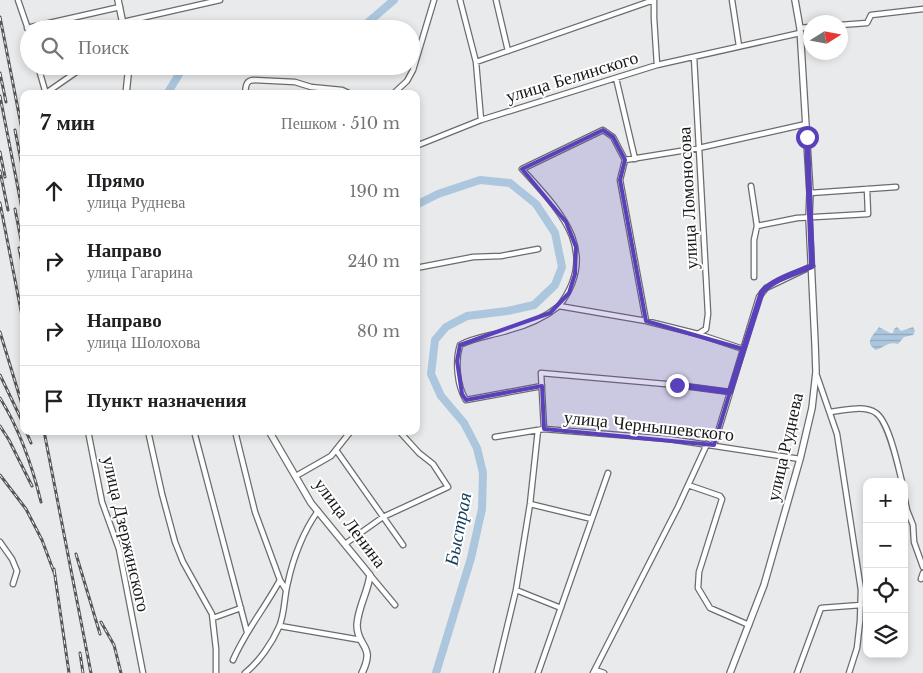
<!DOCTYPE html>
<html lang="ru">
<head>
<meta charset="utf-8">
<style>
	:root { --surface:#fff; --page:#f6f6f6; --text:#202124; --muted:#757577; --line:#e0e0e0 }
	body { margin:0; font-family:"Libre Baskerville",serif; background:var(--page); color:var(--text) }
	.controls { position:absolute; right:15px; bottom:15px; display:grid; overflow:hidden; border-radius:10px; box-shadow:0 2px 8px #0003 }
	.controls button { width:45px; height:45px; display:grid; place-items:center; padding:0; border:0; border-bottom:1px solid var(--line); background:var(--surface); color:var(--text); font:25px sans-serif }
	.compass { position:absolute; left:803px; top:15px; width:45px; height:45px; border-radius:50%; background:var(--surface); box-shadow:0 2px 8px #0003; rotate:79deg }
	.stop { position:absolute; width:15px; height:15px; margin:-11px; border:4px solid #5b41b9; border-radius:50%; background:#fff }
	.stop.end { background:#5b41b9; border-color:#fff; box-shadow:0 1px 5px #0008 }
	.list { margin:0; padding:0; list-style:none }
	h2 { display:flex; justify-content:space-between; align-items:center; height:65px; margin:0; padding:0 20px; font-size:21px }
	h2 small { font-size:16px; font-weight:400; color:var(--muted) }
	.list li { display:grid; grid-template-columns:32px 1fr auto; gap:15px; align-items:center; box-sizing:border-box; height:70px; padding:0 20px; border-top:1px solid var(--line) }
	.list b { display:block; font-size:19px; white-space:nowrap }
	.list p { margin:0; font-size:16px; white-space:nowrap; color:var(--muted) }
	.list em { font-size:16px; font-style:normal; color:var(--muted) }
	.icon { flex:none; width:28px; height:28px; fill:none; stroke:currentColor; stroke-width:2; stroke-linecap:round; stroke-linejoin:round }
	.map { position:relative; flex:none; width:923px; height:673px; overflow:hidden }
	.search { position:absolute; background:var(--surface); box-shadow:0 2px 8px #0003; left:20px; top:20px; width:400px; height:55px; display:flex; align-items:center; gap:12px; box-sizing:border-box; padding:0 18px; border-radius:28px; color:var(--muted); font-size:19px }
	.panel { position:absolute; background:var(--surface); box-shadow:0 2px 8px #0003; left:20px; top:90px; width:400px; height:345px; border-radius:10px }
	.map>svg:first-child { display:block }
	.water { fill:url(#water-rules) }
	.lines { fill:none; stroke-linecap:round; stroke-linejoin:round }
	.river { stroke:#abc6dd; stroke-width:8 }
	.minor-casing { stroke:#6a6c6d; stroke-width:7 }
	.tertiary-casing { stroke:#6a6c6d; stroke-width:8 }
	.minor { stroke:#fff; stroke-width:4.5 }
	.tertiary { stroke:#fff; stroke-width:5.5 }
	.rail-casing { stroke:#565658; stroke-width:3 }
	.rail { stroke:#fff; stroke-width:1; stroke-dasharray:4; stroke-linecap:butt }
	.route { stroke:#5b41b9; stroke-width:6 }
	.marked { fill:#5b41b9; fill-opacity:0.2; stroke:#5b41b9; stroke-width:4; stroke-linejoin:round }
	.labels { text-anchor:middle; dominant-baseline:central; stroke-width:4; stroke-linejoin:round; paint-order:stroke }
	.street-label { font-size:18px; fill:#181819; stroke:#fff }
	.water-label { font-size:19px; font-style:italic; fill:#133e5f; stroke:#fff }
</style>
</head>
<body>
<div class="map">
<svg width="923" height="673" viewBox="0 0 923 673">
	<defs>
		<pattern id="water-rules" width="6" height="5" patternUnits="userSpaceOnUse" patternTransform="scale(1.25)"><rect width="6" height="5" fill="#abc6dd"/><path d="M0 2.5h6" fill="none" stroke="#92a9bd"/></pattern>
	</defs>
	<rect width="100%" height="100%" fill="#e8eaec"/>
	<path class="water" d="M 879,327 L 890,333 L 893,333 L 894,329 L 897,327 L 901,331 L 913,327 L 915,331 L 913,335 L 904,337 L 898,344 C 888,341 885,347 876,350 C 863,342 874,335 879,327 Z"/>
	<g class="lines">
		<path class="river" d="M 351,29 L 365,25 L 394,0
			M 167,94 L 184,66
			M 416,205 L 438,194 L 480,180 L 510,183 L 536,204 L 555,233 L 562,267 L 555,285 L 534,305 L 507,311 L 467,316 L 446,327 L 435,340 L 431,374 L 441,396 L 464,423 L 477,448 L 483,473 L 482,509 L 471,558 L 436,673"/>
		<g class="minor-casing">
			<path id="minor" d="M 18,0 L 29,32
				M 460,0 L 476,62 L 481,120
				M 496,0 L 508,51
				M 654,0 L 654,18 L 657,65
				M 732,0 L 739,46
				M 123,22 L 220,0
				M 840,25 L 867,23 L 871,15 L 923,9
				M 27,28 L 120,7
				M 800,28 L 810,27
				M 694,57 L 708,314 L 706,329 L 698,334
				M 476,62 L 654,0
				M 38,66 L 46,94
				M 616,78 L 635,159
				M 46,93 L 85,66
				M 245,94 C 246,87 245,81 253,80 L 295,82 L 311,87 L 342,90 L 351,94
				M 393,94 L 407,81 L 413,70 L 434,0
				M 416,146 L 481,120 L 657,65 L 800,33
				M 625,160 L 699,148 L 806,124
				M 751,186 L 757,226 L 754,240 L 754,277
				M 810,193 L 896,187
				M 757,226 L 797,218 L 868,214 L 867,189
				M 416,268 L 473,257 L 501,256 L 538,249
				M 559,306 C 601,251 560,211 522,169 L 603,130 L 613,137 L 625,160 L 620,180 L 646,321
				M 817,376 L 837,434 L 861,590 L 860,621 L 857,648 L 849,673
				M 542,386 L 466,400 C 457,386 455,361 460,345 C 475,337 490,336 506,331 C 526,326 543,319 559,306 L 646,321 L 698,334 L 743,349
				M 830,412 C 843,410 865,405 876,413 C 889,422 898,466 902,482
				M 544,429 L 541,373 L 677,385 L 730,392
				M 88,431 L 102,502 L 119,549 L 143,673
				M 148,431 L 162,494 L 175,542 L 183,562 L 212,614 L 216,649 L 216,673
				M 194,431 L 247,632
				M 235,431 L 255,512 L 280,580 L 286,590
				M 495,437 L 544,429 L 669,439 L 800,459
				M 714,445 L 759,297 L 766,288 L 812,266
				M 336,450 L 403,545
				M 296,476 L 331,456 L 351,431
				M 688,485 L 720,496 L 722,499 L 699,572 L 698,588 L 710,608 L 749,625
				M 904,495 L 907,510 L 913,525 L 914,542 L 923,567
				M 530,504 L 592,519
				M 0,542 L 12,559 L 17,571 L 13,584
				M 345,544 L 383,517 L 448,487 L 433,464 L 419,453 L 399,431
				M 370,575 L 395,605
				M 921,579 L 923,573
				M 516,590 L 561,608
				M 213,618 L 241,608
				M 280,626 L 361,640
				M 233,660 C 246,630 265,608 280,580
				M 595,670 L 604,673
				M 245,673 C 259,662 272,643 279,627 C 285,614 284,596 288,582 C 293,558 304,530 318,511
				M 496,673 L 516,590 L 530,504 L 538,430
				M 538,673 L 608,473
				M 593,673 L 678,507 L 707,444
				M 797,673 L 821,608 L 861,605"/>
		</g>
		<g class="tertiary-casing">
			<path id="tertiary" d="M 118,0 L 124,29
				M 126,94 L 129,66
				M 269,431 L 311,503 L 370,575 C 368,592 358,607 357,625 C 357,648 376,644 362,673
				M 730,673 L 764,585 L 800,459 L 812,408 L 816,372 L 815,343 L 809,218 L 810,193 L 800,28 L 795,0"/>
		</g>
		<use href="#minor" class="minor"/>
		<use href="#tertiary" class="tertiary"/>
		<g class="rail-casing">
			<path id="rail" d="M 0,17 L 24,140
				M 0,73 L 6,102
				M 0,96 L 24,219
				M 15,130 L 24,176
				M 0,152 L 5,177
				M 0,171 L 8,210
				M 0,203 L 24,326
				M 15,209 L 24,255
				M 19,248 L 24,273
				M 22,320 L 24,343
				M 0,332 L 24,411
				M 0,375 L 24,425
				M 0,398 C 20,430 32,465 41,502
				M 0,426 L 9,440 L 32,486
				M 26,431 L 31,443
				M 44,431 L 91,673
				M 0,475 L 26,509 L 42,540 L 55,575
				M 76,554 L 100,634
				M 54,569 L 69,673
				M 101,622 L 114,645 L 121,673
				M 80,653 L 83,673"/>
		</g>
		<use href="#rail" class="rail"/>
	</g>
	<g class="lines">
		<path class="route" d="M 677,385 L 730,392 L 762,292 C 774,279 796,273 812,266 L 807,137"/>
	</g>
	<path class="marked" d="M 603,130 L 613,137 L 625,160 L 620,180 L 646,321 L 743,349 L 714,445 L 544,429 L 542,386 L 466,400 L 462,394 L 457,361 L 460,345 L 550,313 L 569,293 L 575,274 L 576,247 L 566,222 L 522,169 Z"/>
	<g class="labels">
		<g class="street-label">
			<text transform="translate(572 77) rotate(-17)">улица Белинского</text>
			<text transform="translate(688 198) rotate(-93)">улица Ломоносова</text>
			<text transform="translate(649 426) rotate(6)">улица Чернышевского</text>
			<text transform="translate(785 447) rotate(-77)">улица Руднева</text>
			<text transform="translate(350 523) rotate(53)">улица Ленина</text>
			<text transform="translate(126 534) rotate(77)">улица Дзержинского</text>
		</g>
		<g class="water-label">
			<text transform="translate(458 529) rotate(-79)">Быстрая</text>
		</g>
	</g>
</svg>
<div class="controls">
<button>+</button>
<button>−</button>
<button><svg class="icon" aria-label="locate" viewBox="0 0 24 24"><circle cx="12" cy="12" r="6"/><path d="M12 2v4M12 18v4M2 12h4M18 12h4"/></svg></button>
<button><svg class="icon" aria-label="layers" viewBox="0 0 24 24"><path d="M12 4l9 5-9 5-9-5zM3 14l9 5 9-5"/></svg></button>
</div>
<svg class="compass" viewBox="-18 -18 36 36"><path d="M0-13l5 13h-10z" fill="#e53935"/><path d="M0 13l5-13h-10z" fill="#757577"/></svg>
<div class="stop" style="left:807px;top:137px"></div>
<div class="stop end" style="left:677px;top:385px"></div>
<div class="search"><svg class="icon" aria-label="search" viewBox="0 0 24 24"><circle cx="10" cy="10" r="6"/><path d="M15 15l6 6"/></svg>Поиск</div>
<section class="panel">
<h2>7 мин<small>Пешком · 510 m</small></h2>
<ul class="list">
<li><svg class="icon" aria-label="ahead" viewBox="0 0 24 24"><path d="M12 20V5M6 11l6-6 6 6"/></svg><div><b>Прямо</b><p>улица Руднева</p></div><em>190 m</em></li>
<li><svg class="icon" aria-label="right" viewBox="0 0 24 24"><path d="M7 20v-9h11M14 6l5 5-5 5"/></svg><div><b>Направо</b><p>улица Гагарина</p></div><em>240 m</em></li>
<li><svg class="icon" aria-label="right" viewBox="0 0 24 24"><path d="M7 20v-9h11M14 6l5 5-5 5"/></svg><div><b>Направо</b><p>улица Шолохова</p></div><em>80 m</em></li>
<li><svg class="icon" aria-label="arrive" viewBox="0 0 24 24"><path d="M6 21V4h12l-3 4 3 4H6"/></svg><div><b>Пункт назначения</b></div></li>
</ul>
</section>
</div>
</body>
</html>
